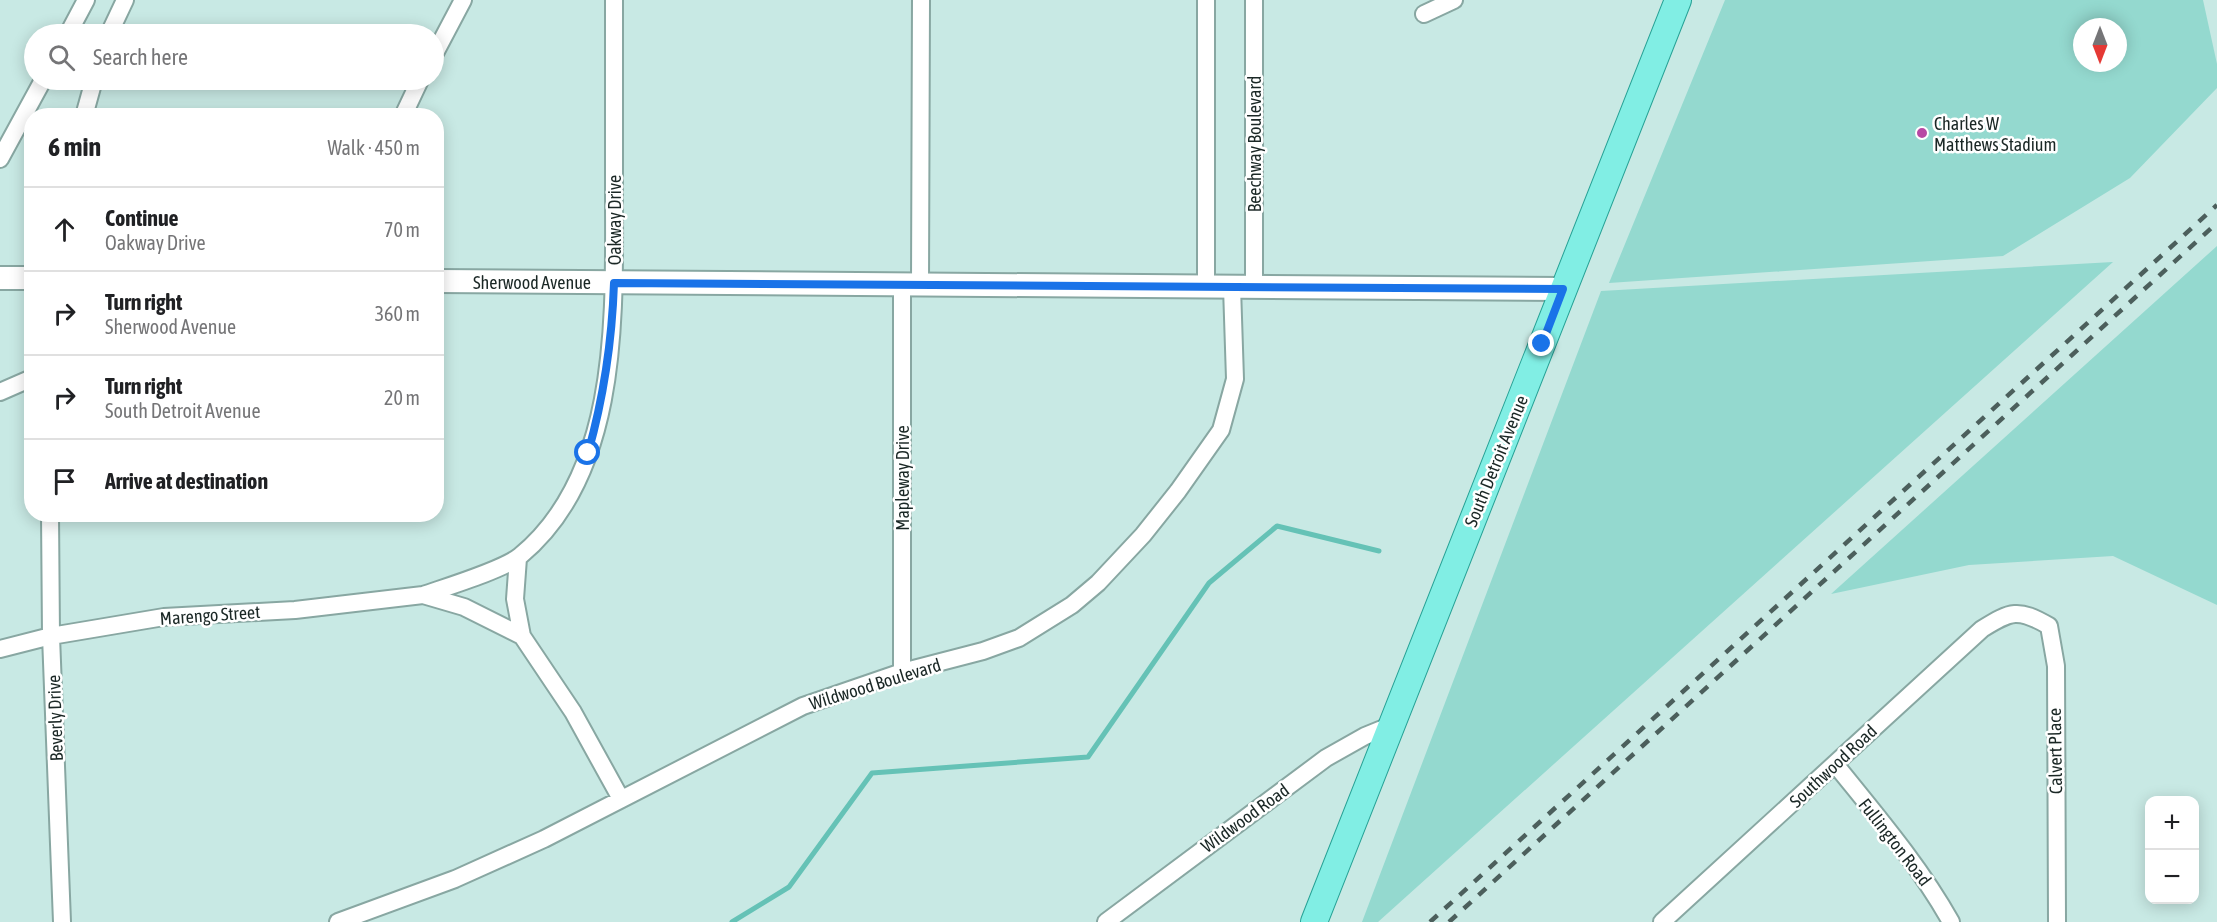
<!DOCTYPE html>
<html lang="en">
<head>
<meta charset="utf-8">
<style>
	:root { --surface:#fff; --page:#f2f2f2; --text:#202124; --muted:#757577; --line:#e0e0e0 }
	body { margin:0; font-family:"Asap Condensed",sans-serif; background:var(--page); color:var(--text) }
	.controls { position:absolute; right:18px; bottom:18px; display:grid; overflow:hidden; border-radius:12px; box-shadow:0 3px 15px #0003 }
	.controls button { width:54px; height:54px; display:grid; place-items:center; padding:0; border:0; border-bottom:2px solid var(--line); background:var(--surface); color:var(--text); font:30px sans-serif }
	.compass { position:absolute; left:2073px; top:18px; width:54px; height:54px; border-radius:50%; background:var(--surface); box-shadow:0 3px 15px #0003; rotate:180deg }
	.stop { position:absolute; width:18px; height:18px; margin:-14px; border:4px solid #1a73e8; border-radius:50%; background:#fff }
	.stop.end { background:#1a73e8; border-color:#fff; box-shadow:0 2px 6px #0008 }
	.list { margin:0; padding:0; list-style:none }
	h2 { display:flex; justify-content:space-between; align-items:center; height:78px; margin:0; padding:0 24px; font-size:26px }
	h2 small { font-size:20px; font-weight:400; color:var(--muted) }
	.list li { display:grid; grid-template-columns:39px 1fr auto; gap:18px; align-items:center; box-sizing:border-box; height:84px; padding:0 24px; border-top:2px solid var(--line) }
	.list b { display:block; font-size:22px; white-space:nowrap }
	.list p { margin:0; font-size:20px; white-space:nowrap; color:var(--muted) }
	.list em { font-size:20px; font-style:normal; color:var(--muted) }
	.icon { flex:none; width:33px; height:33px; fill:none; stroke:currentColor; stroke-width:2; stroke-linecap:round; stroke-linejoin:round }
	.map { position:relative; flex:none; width:2217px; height:922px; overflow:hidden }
	.search { position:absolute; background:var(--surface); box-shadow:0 3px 15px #0003; left:24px; top:24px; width:420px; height:66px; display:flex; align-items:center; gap:15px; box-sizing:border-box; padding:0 21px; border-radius:33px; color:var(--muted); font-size:22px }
	.panel { position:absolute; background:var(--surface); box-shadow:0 3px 15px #0003; left:24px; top:108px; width:420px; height:414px; border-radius:24px }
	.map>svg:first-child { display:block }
	.green { fill:#94d9cf; fill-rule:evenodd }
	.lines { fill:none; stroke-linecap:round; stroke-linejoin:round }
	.stream { stroke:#65c2b6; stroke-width:5 }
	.street-casing { stroke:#88a7a2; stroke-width:20 }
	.secondary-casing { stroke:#88a7a2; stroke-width:26 }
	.primary-casing { stroke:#26a195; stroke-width:28 }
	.street { stroke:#fff; stroke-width:16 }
	.secondary { stroke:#fff; stroke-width:22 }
	.primary { stroke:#81eee4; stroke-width:26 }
	.rail { stroke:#4c5f5c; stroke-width:4.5; stroke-dasharray:10 10; stroke-linecap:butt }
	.route { stroke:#1a73e8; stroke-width:8 }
	.poi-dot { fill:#b748a4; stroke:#fff; stroke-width:2 }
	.labels { text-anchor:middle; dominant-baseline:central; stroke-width:5; stroke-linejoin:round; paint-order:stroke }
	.poi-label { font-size:18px; fill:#1a2725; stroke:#fff; text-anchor:start }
	.street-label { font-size:18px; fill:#1a2725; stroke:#fff }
</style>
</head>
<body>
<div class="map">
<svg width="2217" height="922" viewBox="0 0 2217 922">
	<rect width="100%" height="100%" fill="#c8e9e4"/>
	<path class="green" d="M 1725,0 L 2203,0 L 2217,64 L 2217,88 L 2130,178 L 2003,256 L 1609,283 ZM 2082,27 L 2118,27 L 2118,63 L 2082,63 Z
		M 2217,246 L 2217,605 L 2113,556 L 1969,565 L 1831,594 Z
		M 2113,262 L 1378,922 L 1362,922 L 1601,291 Z"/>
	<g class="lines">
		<path class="stream" d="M 732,922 L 789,887 L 872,773 L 1088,757 L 1209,583 L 1277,526 L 1379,551"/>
		<g class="street-casing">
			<path id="street" d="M 1424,14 L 1454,0
				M 68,34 L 86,0
				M 109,34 L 125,0
				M 434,55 L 463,0
				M 84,116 L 94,80
				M 403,116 L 420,80
				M 0,159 L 43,80
				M 920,285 L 921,0
				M 1206,287 L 1206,0
				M 1254,288 L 1254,0
				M 0,392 L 32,378
				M 50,514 L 51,636 L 62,922
				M 518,558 L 515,599 L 522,636
				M 423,595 C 446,587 503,570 520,556 C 621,473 614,313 614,195 C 614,130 614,65 614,0
				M 0,649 L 51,636 L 164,617 L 295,610 L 423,595 L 464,607 L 522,636 L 573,712 L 621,799
				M 902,672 L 902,285
				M 1835,764 C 1876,815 1919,865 1951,922
				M 338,922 L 455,879 L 544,839 L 803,706 L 902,672 L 983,651 L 1019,638 L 1072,605 L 1098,583 L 1143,535 L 1178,491 L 1221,430 L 1235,379 L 1232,287
				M 1106,922 L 1326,758 L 1365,736 L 1392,725
				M 1662,922 L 1982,629 C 2011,611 2018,608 2049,626 L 2056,666 L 2057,922"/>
		</g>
		<g class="secondary-casing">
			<path id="secondary" d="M 0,278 L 32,278
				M 436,281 L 1563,289"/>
		</g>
		<g class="primary-casing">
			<path id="primary" d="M 1314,922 L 1678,0"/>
		</g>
		<use href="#street" class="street"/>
		<use href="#secondary" class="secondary"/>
		<use href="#primary" class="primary"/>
		<path class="rail" d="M 1430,922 L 2217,205
			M 1449,922 L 2217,223"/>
	</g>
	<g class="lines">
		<path class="route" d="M 588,453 C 604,396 612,342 614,283 L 1563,289 L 1542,344"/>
	</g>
	<circle class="poi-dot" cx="1922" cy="133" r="6"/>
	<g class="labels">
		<g class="poi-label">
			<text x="1934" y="123">Charles W<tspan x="1934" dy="21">Matthews Stadium</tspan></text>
		</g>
		<g class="street-label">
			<text transform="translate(1254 144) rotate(-90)">Beechway Boulevard</text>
			<text transform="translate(614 220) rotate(-90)">Oakway Drive</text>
			<text x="532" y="282">Sherwood Avenue</text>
			<text transform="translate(1496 461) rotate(-68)">South Detroit Avenue</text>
			<text transform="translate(902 478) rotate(-90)">Mapleway Drive</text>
			<text transform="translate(210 615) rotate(-4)">Marengo Street</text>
			<text transform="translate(875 684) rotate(-17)">Wildwood Boulevard</text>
			<text transform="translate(55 718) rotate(-92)">Beverly Drive</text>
			<text transform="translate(2055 751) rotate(-91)">Calvert Place</text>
			<text transform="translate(1833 766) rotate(-43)">Southwood Road</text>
			<text transform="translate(1245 818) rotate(-36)">Wildwood Road</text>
			<text transform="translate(1895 842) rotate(52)">Fullington Road</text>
		</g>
	</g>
</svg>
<div class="controls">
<button>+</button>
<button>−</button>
</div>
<svg class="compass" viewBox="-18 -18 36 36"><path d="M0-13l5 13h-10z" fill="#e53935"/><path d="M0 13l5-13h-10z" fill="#757577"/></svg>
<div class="stop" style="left:588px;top:453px"></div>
<div class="stop end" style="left:1542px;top:344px"></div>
<div class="search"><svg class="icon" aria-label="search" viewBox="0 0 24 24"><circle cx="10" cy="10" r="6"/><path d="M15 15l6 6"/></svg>Search here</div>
<section class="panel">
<h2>6 min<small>Walk · 450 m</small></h2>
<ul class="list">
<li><svg class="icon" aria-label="ahead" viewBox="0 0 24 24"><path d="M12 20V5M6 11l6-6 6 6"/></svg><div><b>Continue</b><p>Oakway Drive</p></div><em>70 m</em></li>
<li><svg class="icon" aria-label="right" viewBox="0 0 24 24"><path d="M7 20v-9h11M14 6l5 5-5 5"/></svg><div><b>Turn right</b><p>Sherwood Avenue</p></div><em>360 m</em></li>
<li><svg class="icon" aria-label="right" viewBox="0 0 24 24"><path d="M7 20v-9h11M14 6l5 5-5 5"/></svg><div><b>Turn right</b><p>South Detroit Avenue</p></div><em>20 m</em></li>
<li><svg class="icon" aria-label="arrive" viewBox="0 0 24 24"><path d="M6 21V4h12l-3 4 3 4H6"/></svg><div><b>Arrive at destination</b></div></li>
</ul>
</section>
</div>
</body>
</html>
